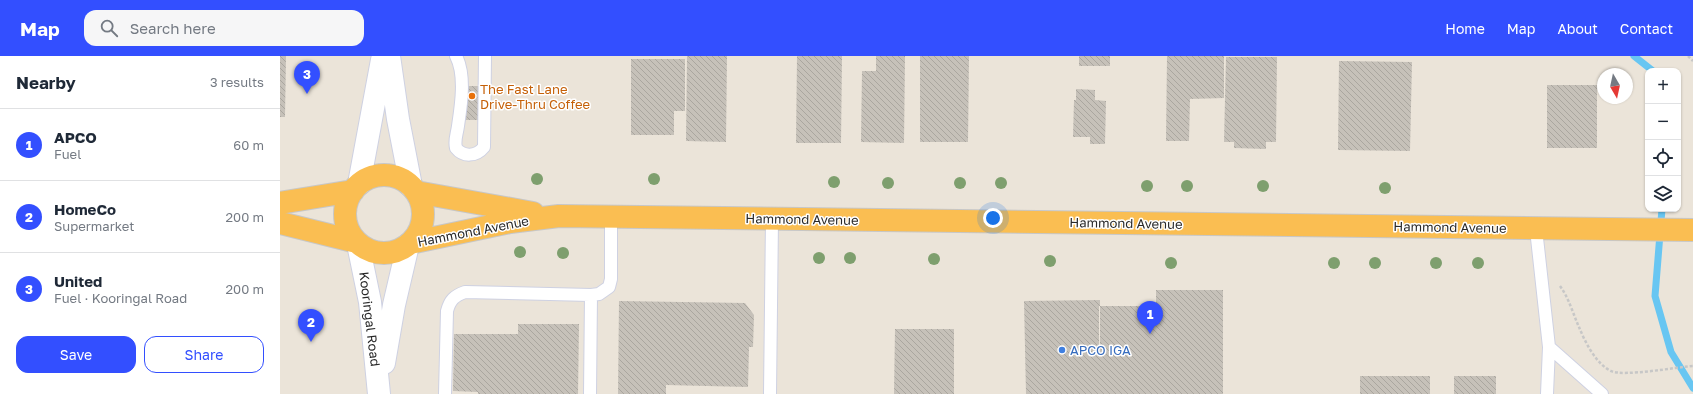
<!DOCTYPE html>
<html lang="en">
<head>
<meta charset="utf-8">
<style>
	:root { --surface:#fff; --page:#f6f6f7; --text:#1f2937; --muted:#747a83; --line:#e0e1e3; --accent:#334fff }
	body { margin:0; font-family:"Golos Text",sans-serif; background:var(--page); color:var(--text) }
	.controls { position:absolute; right:12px; top:12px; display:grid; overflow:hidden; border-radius:8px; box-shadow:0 1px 3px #0004 }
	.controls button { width:36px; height:36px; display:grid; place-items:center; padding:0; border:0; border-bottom:1px solid var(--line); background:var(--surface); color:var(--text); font:20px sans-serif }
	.compass { position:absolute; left:1317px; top:12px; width:36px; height:36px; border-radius:50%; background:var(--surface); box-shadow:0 1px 3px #0004; rotate:171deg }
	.you { position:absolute; left:713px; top:162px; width:14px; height:14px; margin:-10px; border:3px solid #fff; border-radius:50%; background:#1a73e8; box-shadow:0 0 0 6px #1a73e833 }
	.badge { display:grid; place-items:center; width:26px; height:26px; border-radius:50%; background:var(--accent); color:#fff; font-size:13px; font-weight:700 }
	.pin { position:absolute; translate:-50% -33px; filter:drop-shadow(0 1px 2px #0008) }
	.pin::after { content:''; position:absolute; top:21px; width:14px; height:12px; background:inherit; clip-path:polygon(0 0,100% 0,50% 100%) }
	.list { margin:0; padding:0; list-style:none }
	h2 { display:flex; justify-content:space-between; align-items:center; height:52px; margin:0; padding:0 16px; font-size:17px }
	h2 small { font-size:13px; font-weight:400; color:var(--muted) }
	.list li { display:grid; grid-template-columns:26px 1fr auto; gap:12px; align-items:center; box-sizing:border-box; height:72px; padding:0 16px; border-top:1px solid var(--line) }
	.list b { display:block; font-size:15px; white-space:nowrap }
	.list p { margin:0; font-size:13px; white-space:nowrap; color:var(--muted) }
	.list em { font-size:13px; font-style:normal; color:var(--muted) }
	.actions { display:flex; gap:8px; padding:12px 16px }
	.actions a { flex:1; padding:9px 0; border:1px solid var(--accent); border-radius:12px; text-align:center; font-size:14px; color:var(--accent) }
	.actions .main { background:var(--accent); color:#fff }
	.icon { flex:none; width:22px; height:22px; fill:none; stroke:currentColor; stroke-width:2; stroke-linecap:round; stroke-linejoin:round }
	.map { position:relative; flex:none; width:1413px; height:338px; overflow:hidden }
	header { display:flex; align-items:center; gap:24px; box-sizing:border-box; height:56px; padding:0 20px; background:var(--accent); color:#fff }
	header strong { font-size:19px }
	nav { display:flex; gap:22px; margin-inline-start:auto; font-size:14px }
	.search { width:280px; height:36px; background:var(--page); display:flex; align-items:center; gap:10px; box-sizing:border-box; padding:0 14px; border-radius:12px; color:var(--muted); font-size:15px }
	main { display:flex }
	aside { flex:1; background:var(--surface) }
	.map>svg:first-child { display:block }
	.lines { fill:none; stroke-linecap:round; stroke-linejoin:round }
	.stream { stroke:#68c6f2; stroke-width:7 }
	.building { fill:url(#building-back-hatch); fill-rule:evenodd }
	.service-casing { stroke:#ced1e2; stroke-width:14 }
	.minor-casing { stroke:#ced1e2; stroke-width:24 }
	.secondary-casing { stroke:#ced1e2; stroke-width:24 }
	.trunk-casing { stroke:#c7c7c7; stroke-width:24 }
	.path { stroke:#c7c7c7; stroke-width:2.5; stroke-dasharray:3 2; stroke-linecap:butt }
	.service { stroke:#fff; stroke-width:12 }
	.minor { stroke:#fff; stroke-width:22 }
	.secondary { stroke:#fff; stroke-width:22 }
	.trunk { stroke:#fabe52; stroke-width:22 }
	.tree { fill:#7e9f6e }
	.food-dot { fill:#e8710a; stroke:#fff; stroke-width:1.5 }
	.shop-dot { fill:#3f7fe0; stroke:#fff; stroke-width:1.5 }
	.labels { text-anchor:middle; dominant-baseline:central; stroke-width:3; stroke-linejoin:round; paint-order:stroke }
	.food-label { font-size:13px; fill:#c56008; stroke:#fff; text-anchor:start }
	.street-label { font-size:13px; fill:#282828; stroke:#fff }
	.shop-label { font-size:13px; fill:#366cbe; stroke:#fff; text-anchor:start }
</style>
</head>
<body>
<header>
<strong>Map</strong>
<div class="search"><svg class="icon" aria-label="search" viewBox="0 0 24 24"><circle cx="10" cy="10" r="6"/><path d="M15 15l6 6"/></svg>Search here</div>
<nav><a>Home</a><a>Map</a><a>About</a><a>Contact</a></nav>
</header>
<main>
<aside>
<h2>Nearby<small>3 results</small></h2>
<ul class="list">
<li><span class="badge">1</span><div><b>APCO</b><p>Fuel</p></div><em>60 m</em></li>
<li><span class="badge">2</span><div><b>HomeCo</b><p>Supermarket</p></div><em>200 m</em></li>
<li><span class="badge">3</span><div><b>United</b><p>Fuel · Kooringal Road</p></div><em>200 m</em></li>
</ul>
<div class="actions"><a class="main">Save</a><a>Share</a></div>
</aside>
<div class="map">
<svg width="1413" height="338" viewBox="0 0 1413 338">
	<defs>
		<pattern id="building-back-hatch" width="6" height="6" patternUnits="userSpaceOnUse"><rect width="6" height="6" fill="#c6c1b9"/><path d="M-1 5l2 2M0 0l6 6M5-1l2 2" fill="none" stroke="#aaa69f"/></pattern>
	</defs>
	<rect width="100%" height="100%" fill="#ebe4d9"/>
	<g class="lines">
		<path class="stream" d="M 1354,0 L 1373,15
			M 1382,153 L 1375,240 L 1391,296 L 1413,332"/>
	</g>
	<path class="building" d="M 0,0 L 6,0 L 5,61 L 0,61 Z
		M 407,0 L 447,0 L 446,86 L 406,85 Z
		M 517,0 L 562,0 L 561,87 L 516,87 Z
		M 596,0 L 625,0 L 624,87 L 581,86 L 582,15 L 596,15 Z
		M 640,0 L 689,0 L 688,86 L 640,86 Z
		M 799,0 L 830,0 L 830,10 L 799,10 Z
		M 887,0 L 944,0 L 944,42 L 910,43 L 909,85 L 886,85 Z
		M 946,1 L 997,1 L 996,86 L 986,86 L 986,93 L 954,92 L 954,86 L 944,86 Z
		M 351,3 L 405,3 L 405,55 L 394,55 L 394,79 L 351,79 Z
		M 1059,5 L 1132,6 L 1130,95 L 1058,94 Z
		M 1267,29 L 1317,29 L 1317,92 L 1267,92 Z
		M 186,30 L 199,30 L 203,64 L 181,64 Z
		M 796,33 L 815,34 L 815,44 L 826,45 L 825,88 L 810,88 L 810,81 L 793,81 L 794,44 L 796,44 Z
		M 876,234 L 943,234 L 943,338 L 746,338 L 744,245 L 820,244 L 820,250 L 876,250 ZM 819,250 L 820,250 L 820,290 L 819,290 Z
		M 339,245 L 465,247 L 474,259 L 473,291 L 469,291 L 468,331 L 386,329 L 386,338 L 338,338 Z
		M 238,268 L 299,268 L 298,338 L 198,338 L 198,336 L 173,335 L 174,278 L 238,278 Z
		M 615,273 L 674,273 L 674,338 L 614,338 Z
		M 1080,320 L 1150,320 L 1150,338 L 1080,338 Z
		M 1174,320 L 1216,320 L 1216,338 L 1174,338 Z"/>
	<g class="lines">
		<g class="service-casing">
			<path id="service" d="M 176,0 C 186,19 181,50 178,70 C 177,78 174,84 176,92 C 183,101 196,101 204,91 L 205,0
				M 1256,173 L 1269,291 L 1267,338
				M 1269,291 L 1322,338
				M 165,338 L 167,255 C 170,244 174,240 185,236 L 311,239
				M 310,338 L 311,239 L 319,238 L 329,231 L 331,223 L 331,161
				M 490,338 L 492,163"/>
		</g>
		<g class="minor-casing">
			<path id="minor" d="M 78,188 L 90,246 L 99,338
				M 104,307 L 114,249 L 128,189"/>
		</g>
		<g class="secondary-casing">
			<path id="secondary" d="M 109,0 L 118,63 L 131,130
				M 79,128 L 102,4"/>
		</g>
		<g class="trunk-casing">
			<path id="trunk" d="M65 158a39 39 0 1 1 78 0a39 39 0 1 1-78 0Z
				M 136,136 L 253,157
				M 0,147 L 73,135
				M 0,167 L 77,186
				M 130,187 L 230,166 L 279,160 L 1413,174"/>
		</g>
		<path class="path" d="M 1408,0 L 1413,5
			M 1280,230 C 1289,242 1293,258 1299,271 C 1305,286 1316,308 1331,315 C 1343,321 1397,311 1413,310"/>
		<use href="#service" class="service"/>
		<use href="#minor" class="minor"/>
		<use href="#secondary" class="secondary"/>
		<use href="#trunk" class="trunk"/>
	</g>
	<g class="tree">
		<circle cx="257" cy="123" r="6"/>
		<circle cx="374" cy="123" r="6"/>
		<circle cx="554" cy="126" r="6"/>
		<circle cx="608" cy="127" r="6"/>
		<circle cx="680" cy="127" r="6"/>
		<circle cx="721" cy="127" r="6"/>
		<circle cx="867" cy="130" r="6"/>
		<circle cx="907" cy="130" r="6"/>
		<circle cx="983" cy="130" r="6"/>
		<circle cx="1105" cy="132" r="6"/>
		<circle cx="240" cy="196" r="6"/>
		<circle cx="283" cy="197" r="6"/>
		<circle cx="539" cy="202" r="6"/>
		<circle cx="570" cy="202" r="6"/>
		<circle cx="654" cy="203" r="6"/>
		<circle cx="770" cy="205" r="6"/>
		<circle cx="891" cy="207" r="6"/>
		<circle cx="1054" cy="207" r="6"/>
		<circle cx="1095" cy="207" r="6"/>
		<circle cx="1156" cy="207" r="6"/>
		<circle cx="1198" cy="207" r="6"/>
	</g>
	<circle class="food-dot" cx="192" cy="40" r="4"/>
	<circle class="shop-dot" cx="782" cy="294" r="4"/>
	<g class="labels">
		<g class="food-label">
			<text x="200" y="33">The Fast Lane<tspan x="200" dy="15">Drive-Thru Coffee</tspan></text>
		</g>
		<g class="street-label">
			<text transform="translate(522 163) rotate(1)">Hammond Avenue</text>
			<text transform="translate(846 167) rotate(1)">Hammond Avenue</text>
			<text transform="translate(1170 171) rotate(1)">Hammond Avenue</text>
			<text transform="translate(193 175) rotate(-11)">Hammond Avenue</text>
			<text transform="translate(90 263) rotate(83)">Kooringal Road</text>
		</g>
		<g class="shop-label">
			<text x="790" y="294">APCO IGA</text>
		</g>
	</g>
</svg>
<div class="controls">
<button>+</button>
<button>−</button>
<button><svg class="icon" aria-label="locate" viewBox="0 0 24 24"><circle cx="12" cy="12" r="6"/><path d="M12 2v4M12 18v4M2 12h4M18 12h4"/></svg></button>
<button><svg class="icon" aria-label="layers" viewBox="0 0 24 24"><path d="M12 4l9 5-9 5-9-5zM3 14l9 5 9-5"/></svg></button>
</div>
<svg class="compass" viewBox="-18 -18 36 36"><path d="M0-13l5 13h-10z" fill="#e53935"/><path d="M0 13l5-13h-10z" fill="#747a83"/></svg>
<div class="you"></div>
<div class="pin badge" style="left:870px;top:278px">1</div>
<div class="pin badge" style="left:31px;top:286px">2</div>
<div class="pin badge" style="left:27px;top:38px">3</div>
</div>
</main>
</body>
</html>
